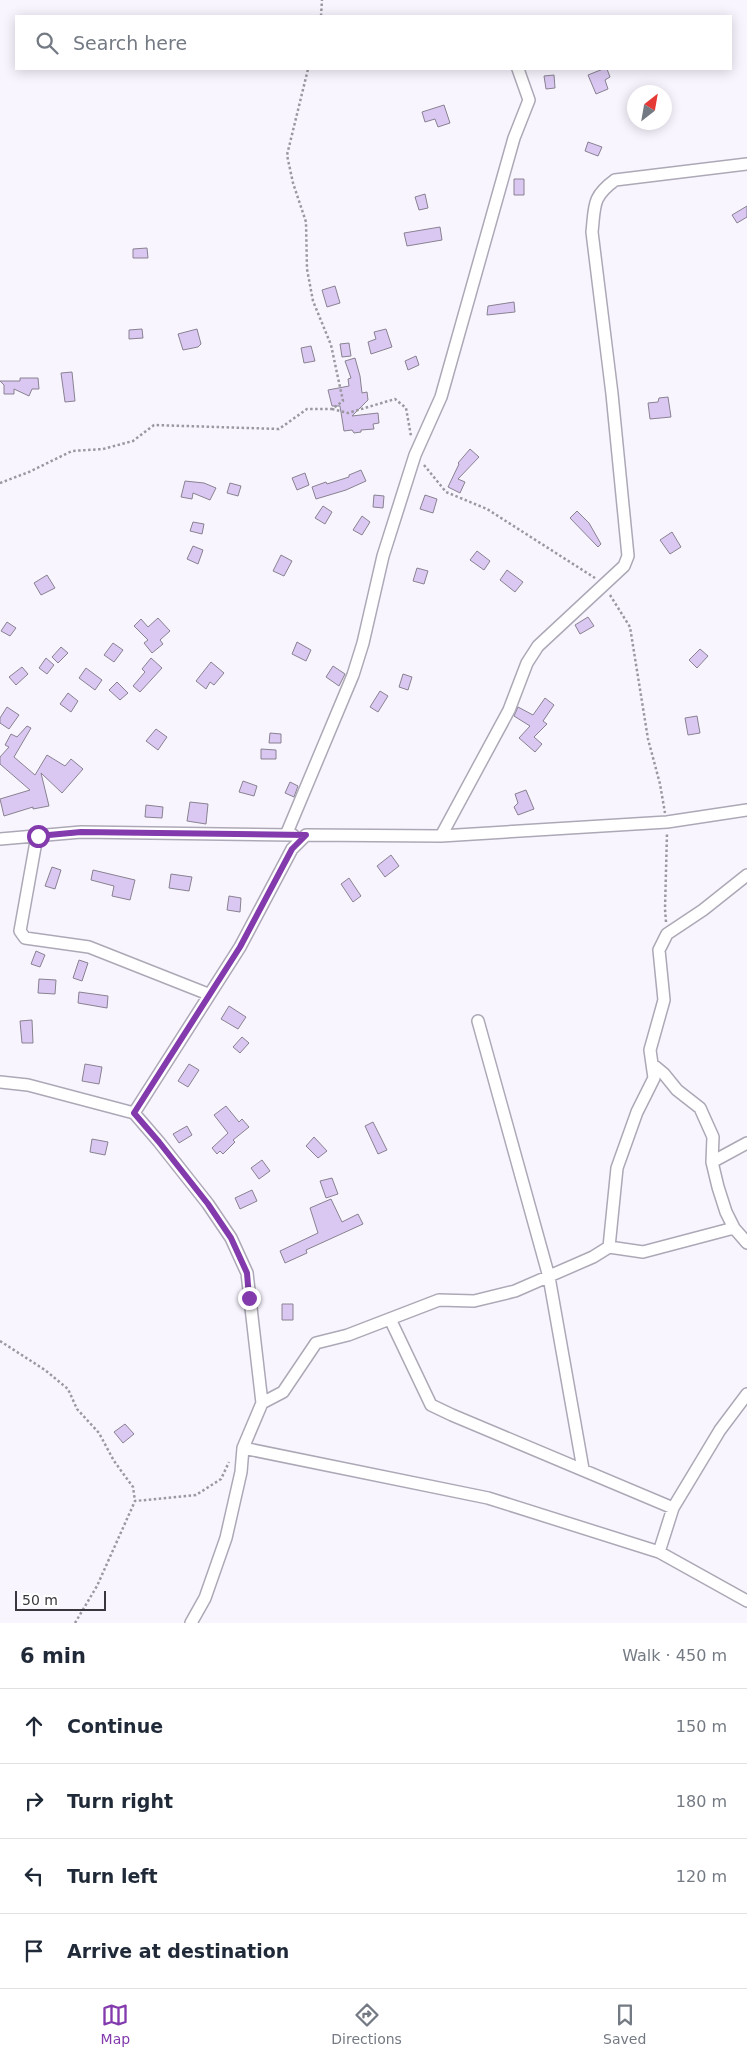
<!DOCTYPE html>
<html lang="en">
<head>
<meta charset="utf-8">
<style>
	:root { --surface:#fff; --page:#f6f6f7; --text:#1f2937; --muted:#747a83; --line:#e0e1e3; --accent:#823aad }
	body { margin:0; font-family:"DejaVu Sans",sans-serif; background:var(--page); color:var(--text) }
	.compass { position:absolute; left:627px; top:85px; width:45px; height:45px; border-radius:50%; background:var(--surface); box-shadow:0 2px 12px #0003; rotate:31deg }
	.scale { position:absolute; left:15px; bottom:12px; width:91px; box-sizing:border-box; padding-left:5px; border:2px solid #39363d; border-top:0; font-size:14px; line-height:18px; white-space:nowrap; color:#39363d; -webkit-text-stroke:4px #fff; paint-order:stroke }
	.stop { position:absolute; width:15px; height:15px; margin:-11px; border:4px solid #823aad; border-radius:50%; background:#fff }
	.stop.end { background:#823aad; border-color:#fff; box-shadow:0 1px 5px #0008 }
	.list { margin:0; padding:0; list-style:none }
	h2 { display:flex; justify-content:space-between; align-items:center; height:65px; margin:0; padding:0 20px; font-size:21px }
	h2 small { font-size:16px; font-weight:400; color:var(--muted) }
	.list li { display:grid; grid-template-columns:32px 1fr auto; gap:15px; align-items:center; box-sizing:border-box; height:75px; padding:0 20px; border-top:1px solid var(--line) }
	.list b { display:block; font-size:19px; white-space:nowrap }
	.list em { font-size:16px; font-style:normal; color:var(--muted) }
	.icon { flex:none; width:28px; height:28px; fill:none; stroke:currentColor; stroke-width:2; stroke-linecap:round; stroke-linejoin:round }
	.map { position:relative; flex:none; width:747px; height:1623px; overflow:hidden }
	.search { position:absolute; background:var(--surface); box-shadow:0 2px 12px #0003; left:15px; right:15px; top:15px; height:55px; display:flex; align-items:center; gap:12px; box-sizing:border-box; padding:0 18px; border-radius:0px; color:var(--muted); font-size:19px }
	.sheet { height:365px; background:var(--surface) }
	nav { display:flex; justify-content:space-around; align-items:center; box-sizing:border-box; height:70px; border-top:1px solid var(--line); background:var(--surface); font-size:14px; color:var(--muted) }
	nav a { display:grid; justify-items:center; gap:2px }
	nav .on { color:var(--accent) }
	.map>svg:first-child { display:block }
	.building { fill:#dac8f2; stroke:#888290 }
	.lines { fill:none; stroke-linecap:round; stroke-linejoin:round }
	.minor-casing { stroke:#ada8b6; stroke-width:14 }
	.path { stroke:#9b98a0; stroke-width:2.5; stroke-dasharray:2.5 2.5; stroke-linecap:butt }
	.minor { stroke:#fff; stroke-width:11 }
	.route { stroke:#823aad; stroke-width:6 }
</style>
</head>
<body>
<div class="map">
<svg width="747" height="1623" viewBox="0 0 747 1623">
	<rect width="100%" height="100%" fill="#f9f5ff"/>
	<path class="building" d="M 603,69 L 607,69 L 610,77 L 605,80 L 608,89 L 596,94 L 588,75 Z
		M 554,75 L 555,88 L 546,89 L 544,76 Z
		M 444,105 L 450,123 L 438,127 L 435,119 L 425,122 L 422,112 Z
		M 588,142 L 602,147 L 598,156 L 585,151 Z
		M 514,179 L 524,179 L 524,195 L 514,195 Z
		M 425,194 L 428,208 L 419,210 L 415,197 Z
		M 747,206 L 747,217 L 737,223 L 732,215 Z
		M 440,227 L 442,240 L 407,246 L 404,233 Z
		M 147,248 L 148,258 L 133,258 L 133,249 Z
		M 335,286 L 340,303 L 327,307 L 322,290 Z
		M 514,302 L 515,312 L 487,315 L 488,306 Z
		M 142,329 L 143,338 L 129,339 L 129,330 Z
		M 197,329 L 201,344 L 198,347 L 183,350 L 178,334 Z
		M 386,329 L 392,347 L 371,354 L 368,342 L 376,339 L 374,332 Z
		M 349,343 L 351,356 L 342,357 L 340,344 Z
		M 311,346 L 315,361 L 304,363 L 301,348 Z
		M 416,356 L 419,365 L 408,370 L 405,361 Z
		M 355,358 L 360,376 L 362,393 L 367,392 L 368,400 L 352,416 L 378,413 L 379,423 L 373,424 L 374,429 L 361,430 L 361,432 L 354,433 L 352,430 L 344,431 L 340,406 L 332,406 L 328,390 L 349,386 L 348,379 L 351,378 L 345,361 Z
		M 72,372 L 75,401 L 65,402 L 61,373 Z
		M 20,378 L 38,378 L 39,389 L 32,389 L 29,396 L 14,389 L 14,394 L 4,394 L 4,385 L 0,381 L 20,381 Z
		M 668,397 L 671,417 L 650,419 L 648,403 L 658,402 L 659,398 Z
		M 470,449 L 479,457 L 458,479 L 465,482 L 460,493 L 448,487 L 459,464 L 458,463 Z
		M 361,470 L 366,481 L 346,490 L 316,499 L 312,487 L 326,482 L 327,484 L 349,477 L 349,475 Z
		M 305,473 L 309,485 L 297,490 L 292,478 Z
		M 185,481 L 204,483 L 216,488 L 210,500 L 193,493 L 192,499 L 181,497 Z
		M 230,483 L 241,486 L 238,496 L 227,493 Z
		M 374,495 L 384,496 L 383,508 L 373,507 Z
		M 425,495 L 437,499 L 433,513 L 420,509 Z
		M 323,506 L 332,512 L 325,524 L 315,518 Z
		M 577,511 L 589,523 L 601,544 L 598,547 L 570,518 Z
		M 362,516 L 370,522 L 362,535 L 353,530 Z
		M 193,522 L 204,524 L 202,534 L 190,531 Z
		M 672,532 L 681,547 L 670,554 L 660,540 Z
		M 193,546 L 203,550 L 198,564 L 187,559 Z
		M 477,551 L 490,561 L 484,570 L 470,560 Z
		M 281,555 L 292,561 L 284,576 L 273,571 Z
		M 417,568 L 428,571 L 424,584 L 413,581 Z
		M 507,570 L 523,582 L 515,592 L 500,580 Z
		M 47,575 L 55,588 L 41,595 L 34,583 Z
		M 588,617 L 594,626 L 580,634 L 575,625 Z
		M 158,618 L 170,631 L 160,640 L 163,644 L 152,653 L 144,643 L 148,640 L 134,626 L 141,619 L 148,627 Z
		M 7,622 L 16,628 L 10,636 L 1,631 Z
		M 297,642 L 311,650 L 306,661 L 292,654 Z
		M 113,643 L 123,650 L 114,662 L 104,655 Z
		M 61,647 L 68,653 L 58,663 L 52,657 Z
		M 700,649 L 708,656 L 697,668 L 689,660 Z
		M 46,658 L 54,665 L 47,674 L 39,668 Z
		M 151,658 L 162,668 L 140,692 L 133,686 L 145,672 L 142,669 Z
		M 211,662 L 224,673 L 214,685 L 210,682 L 206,689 L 196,681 Z
		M 333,666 L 345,674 L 339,686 L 326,677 Z
		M 22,667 L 28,674 L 16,685 L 9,677 Z
		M 86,668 L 102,680 L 95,690 L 79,678 Z
		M 403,674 L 412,677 L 408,690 L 399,687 Z
		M 117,682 L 128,693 L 120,700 L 109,690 Z
		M 380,691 L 388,696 L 378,712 L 370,707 Z
		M 68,693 L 78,701 L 71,712 L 60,704 Z
		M 545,698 L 554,705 L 543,721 L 547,724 L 534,737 L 542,744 L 535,752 L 519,738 L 530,726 L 514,716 L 518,707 L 533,715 Z
		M 7,707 L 19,715 L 9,729 L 0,723 L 0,718 Z
		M 697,716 L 700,733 L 688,735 L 685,718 Z
		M 27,726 L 31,728 L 14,757 L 35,775 L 47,755 L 65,766 L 71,759 L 83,769 L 62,793 L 41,773 L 49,806 L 33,809 L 33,807 L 4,816 L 0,799 L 30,790 L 0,764 L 0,757 L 9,747 L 5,745 L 11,734 L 17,737 Z
		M 156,729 L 167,737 L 158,750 L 146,741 Z
		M 270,733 L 281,734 L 281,743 L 269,743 Z
		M 261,749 L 276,750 L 276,759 L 261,759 Z
		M 243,781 L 257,786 L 254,796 L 239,792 Z
		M 290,782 L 298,786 L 294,797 L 285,793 Z
		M 526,790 L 534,809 L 518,815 L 514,807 L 518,803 L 515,794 Z
		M 190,802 L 208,804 L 206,824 L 187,821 Z
		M 146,805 L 163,807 L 162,818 L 145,817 Z
		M 391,855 L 399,866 L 385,877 L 377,866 Z
		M 52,867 L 61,870 L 55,889 L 45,886 Z
		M 93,870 L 135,880 L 130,900 L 112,896 L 114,886 L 91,880 Z
		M 171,874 L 192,877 L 189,891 L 169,888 Z
		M 349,878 L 361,896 L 353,902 L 341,884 Z
		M 229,896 L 241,898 L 240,912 L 227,910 Z
		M 36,951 L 45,955 L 40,967 L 31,964 Z
		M 79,960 L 88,963 L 82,981 L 73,978 Z
		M 39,979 L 56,980 L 55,994 L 38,993 Z
		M 79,992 L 108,996 L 107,1008 L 78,1003 Z
		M 229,1006 L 246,1017 L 238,1029 L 221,1019 Z
		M 32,1020 L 33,1043 L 22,1043 L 20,1021 Z
		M 242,1037 L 249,1043 L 240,1053 L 233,1047 Z
		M 85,1064 L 102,1067 L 99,1084 L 82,1081 Z
		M 189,1064 L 199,1070 L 188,1087 L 178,1081 Z
		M 226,1106 L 239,1122 L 242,1119 L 249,1127 L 233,1140 L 235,1142 L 223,1154 L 220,1151 L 217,1154 L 212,1148 L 228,1133 L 214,1115 Z
		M 373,1122 L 387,1150 L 378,1154 L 365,1126 Z
		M 187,1126 L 192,1135 L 179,1143 L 173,1134 Z
		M 314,1137 L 327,1151 L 318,1158 L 306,1146 Z
		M 92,1139 L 108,1142 L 105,1155 L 90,1152 Z
		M 262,1160 L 270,1171 L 259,1179 L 251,1168 Z
		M 332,1178 L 338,1194 L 326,1198 L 320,1181 Z
		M 252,1190 L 257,1201 L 240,1209 L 235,1198 Z
		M 331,1199 L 342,1222 L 358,1214 L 363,1224 L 306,1250 L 307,1253 L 285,1263 L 280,1251 L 318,1233 L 310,1208 Z
		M 282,1304 L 293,1304 L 293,1320 L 282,1320 Z
		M 125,1424 L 134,1434 L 123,1443 L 114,1432 Z"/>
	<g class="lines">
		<g class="minor-casing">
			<path id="minor" d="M 286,835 L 353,675 L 363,643 L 383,556 L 415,455 L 441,397 L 514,138 L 529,100 L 518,69
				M 37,836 L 20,931 L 25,938 L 89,947 L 208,994
				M 441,836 L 509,710 L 527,663 L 538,646 L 624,566 L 628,556 L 612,394 L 592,232 C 595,205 592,197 615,180 L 747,164
				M 0,839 L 81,832 L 293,835
				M 478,1021 L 549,1277 L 583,1469
				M 652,1064 L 664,1074 L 677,1090 L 700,1108 L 713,1137 L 712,1162 L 718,1187 L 726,1212 L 734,1228
				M 0,1082 L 28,1085 L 134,1113 L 159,1142 L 208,1204 L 231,1238 L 247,1273 L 262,1403 L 243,1448 L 241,1472 L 226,1538 L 205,1598 L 191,1623
				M 134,1113 L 240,947 L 292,849 L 306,835 L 441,836 L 667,822 L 747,810
				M 712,1162 L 747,1143
				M 609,1247 L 643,1252 L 734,1228 L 747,1243
				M 390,1319 L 431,1405 L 452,1415 L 673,1508
				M 262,1403 L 283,1392 L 316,1343 L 348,1335 L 439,1300 L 474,1301 L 515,1291 L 593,1257 L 609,1247 L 617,1168 L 637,1112 L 654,1078 L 650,1050 L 664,1000 L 659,950 L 667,934 L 703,910 L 747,875
				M 243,1448 L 488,1498 L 659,1552 L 747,1601
				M 659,1552 L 673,1508 L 720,1430 L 747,1394"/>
		</g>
		<path class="path" d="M 321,16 L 322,0
			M 332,409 L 348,413 L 395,399 L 406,408 L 411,436
			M 424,465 L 446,492 L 487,509 L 595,578
			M 0,483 L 29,472 L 72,451 L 103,449 L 133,441 L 154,425 L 279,429 L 307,409 L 332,409 L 343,401 L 331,345 L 313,301 L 307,269 L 306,222 L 293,183 L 287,155 L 308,69
			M 610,595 L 630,627 L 648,739 L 660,784 L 665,813
			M 666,922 L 665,909 L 667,833
			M 0,1341 L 45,1370 L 68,1389 L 77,1409 L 99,1433 L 114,1461 L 133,1487 L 135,1501
			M 75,1623 L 97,1586 L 135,1501 L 196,1495 L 221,1479 L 229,1462"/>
		<use href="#minor" class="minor"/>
	</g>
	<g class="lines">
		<path class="route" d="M 38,836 L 81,832 L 306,835 L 292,849 L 240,947 L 134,1113 L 159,1142 L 208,1204 L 231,1238 L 247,1273 L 249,1298"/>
	</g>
</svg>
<svg class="compass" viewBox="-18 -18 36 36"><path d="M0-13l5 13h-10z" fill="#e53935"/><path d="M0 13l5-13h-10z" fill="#747a83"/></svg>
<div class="scale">50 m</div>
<div class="stop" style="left:38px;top:836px"></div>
<div class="stop end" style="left:249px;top:1298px"></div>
<div class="search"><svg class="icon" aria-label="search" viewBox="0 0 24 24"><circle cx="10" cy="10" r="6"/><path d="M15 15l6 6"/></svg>Search here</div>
</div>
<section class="sheet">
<h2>6 min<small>Walk · 450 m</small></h2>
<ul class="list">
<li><svg class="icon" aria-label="ahead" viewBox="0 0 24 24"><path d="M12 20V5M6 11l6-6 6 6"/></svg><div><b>Continue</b></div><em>150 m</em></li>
<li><svg class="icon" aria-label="right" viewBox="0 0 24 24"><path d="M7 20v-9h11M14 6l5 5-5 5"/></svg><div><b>Turn right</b></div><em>180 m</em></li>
<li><svg class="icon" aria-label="left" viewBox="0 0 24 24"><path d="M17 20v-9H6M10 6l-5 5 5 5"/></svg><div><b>Turn left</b></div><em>120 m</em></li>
<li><svg class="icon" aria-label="arrive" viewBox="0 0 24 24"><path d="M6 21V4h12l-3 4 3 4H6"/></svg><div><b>Arrive at destination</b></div></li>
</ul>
</section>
<nav>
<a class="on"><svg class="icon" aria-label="map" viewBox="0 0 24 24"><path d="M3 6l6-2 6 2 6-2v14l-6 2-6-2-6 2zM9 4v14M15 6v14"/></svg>Map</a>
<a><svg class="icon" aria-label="directions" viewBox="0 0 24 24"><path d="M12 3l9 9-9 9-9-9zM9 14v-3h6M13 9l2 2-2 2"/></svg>Directions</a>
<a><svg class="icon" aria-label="saved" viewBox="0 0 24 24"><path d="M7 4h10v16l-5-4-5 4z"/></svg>Saved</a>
</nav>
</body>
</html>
